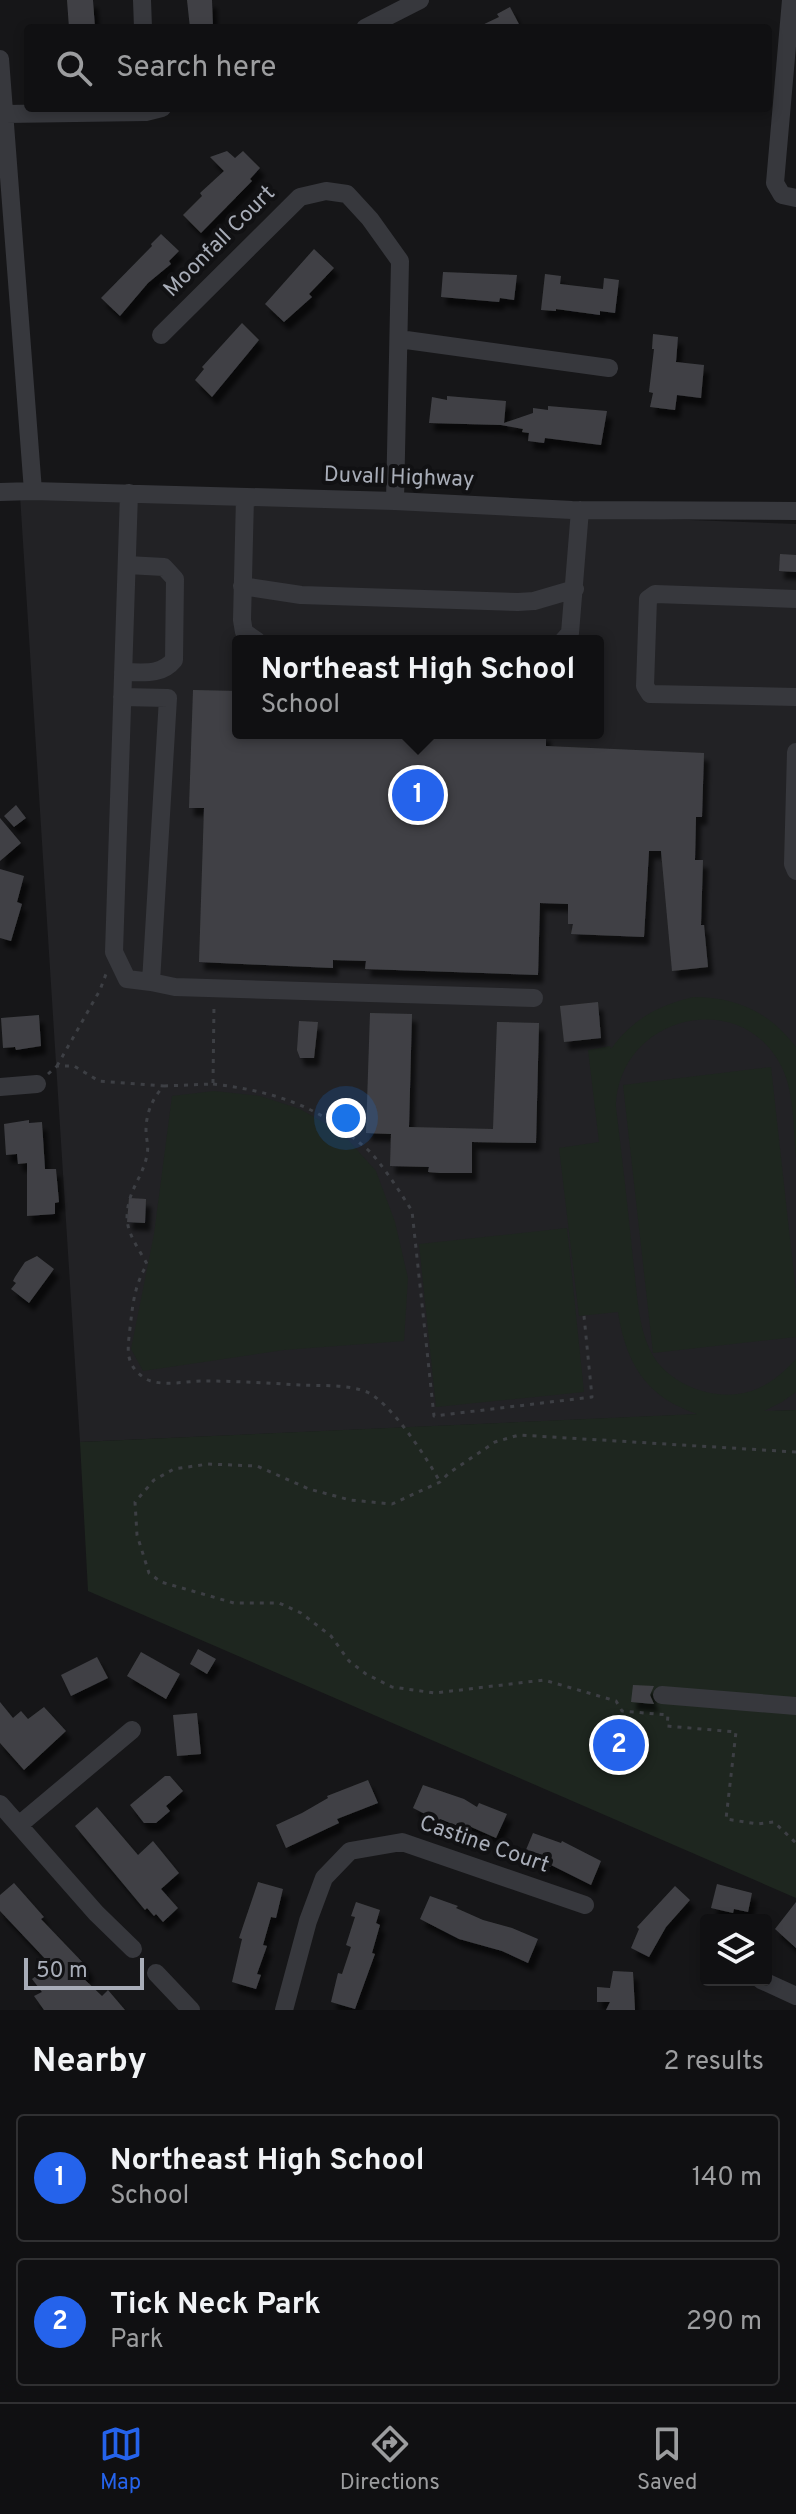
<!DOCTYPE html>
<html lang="en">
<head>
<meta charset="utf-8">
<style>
	:root { --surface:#101012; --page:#1e1e20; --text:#f1f3f6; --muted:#9c9d9f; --line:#303032; --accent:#2563eb }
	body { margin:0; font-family:Overpass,sans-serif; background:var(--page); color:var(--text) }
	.controls { position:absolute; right:24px; bottom:24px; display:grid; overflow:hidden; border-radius:8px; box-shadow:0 4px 12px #0003 }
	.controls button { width:72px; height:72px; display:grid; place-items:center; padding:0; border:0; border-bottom:2px solid var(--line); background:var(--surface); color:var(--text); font:40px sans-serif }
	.scale { position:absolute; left:24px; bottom:20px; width:120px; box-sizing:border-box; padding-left:8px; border:4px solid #a8adb8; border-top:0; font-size:22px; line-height:28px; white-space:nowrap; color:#a8adb8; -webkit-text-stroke:6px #111113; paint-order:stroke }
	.you { position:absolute; left:346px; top:1118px; width:28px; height:28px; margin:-20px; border:6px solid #fff; border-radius:50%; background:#1a73e8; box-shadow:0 0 0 12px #1a73e833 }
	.badge { display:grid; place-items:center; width:52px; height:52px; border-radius:50%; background:var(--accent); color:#fff; font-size:26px; font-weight:700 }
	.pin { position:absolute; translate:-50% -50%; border:4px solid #fff; box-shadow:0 2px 8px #0006 }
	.popup { position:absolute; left:232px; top:635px; width:372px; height:104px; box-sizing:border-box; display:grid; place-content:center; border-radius:8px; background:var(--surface); filter:drop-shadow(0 2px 6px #0005); font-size:26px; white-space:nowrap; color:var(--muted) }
	.popup b { font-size:30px; color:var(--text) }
	.popup::after { content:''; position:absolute; left:50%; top:100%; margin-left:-16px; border:16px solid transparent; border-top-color:var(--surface) }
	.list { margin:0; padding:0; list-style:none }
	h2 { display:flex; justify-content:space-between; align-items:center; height:104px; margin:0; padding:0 32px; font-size:34px }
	h2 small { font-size:26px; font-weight:400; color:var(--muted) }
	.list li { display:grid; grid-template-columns:52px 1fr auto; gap:24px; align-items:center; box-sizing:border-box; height:128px; margin:0 16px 16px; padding:0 16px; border:2px solid var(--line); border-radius:8px }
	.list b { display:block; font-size:30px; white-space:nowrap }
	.list p { margin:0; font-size:26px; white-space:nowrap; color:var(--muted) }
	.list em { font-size:26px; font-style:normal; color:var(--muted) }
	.icon { flex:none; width:44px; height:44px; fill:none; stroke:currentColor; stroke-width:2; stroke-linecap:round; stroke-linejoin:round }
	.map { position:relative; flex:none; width:796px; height:2010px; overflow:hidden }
	.search { position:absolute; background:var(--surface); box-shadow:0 4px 12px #0003; left:24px; right:24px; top:24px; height:88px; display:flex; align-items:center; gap:20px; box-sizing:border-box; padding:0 28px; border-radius:8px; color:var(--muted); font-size:30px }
	.sheet { height:392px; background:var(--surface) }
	nav { display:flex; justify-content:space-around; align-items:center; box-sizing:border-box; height:112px; border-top:2px solid var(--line); background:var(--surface); font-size:22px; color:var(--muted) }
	nav a { display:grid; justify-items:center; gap:4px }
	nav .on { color:var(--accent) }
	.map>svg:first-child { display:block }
	.built { fill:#222225; fill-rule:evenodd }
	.green { fill:#1e261f }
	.building { fill:#404145; filter:url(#shadow) }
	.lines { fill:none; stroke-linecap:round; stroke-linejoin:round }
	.path { stroke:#3d3f44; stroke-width:3; stroke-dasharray:4 6; stroke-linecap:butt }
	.minor { stroke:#37383d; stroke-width:18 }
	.labels { text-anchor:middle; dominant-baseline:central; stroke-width:8; stroke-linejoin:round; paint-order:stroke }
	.street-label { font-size:22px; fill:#a8adb8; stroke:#111113 }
</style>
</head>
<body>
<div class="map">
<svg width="796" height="2010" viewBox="0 0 796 2010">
	<defs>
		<filter id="shadow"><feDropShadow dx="5" dy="8" stdDeviation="2" flood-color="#0009"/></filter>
	</defs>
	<rect width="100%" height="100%" fill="#161618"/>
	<path class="built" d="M 20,495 L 796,524 L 796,1410 L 80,1442 ZM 238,641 L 598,641 L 598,733 L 238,733 Z"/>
	<path class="green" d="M 693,997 C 737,997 769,1012 796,1047 L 796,1158 C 793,1128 795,1089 779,1062 C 737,987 618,1017 616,1107 C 622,1158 628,1208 633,1259 C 637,1288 637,1321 649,1348 C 660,1374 690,1391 717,1394 C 751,1398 774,1383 796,1359 L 796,1392 L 782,1402 L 764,1411 L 796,1410 L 796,1898 L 88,1591 L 80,1442 L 697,1414 C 692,1412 685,1410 680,1407 C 640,1389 624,1353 618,1312 L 579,1316 L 559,1148 L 599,1142 L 588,1050 L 610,1046 L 611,1049 C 633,1019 657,1006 693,997 Z
		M 771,1067 L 796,1293 L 796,1337 L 653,1353 L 623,1085 Z
		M 214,1091 L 260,1096 L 300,1109 L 342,1133 L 376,1171 L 395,1222 L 408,1278 L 404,1341 L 284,1350 L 143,1371 L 131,1349 L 154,1234 L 172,1096 Z
		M 567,1228 L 584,1392 L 436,1407 L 419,1244 Z"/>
	<path class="building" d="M 67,0 L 93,0 L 95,28 L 69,28 Z
		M 187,0 L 212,0 L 213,28 L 190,28 Z
		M 510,7 L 521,28 L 476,28 L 499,17 L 497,14 Z
		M 227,151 L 235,158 L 243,151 L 260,168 L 250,179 L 252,181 L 201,233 L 183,215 L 202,196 L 200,193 L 224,171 L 210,157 Z
		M 161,234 L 179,251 L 169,261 L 171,264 L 148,283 L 120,316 L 101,298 L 152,246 L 151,244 Z
		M 314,249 L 334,268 L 309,294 L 312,297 L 284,322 L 265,304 Z
		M 443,272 L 517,275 L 514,300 L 500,298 L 499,302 L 441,297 Z
		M 545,274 L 561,276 L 560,284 L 603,289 L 604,278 L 619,280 L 615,313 L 600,311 L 600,315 L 556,309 L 556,311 L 541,310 Z
		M 242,323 L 259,340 L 212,397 L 195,380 L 204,369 L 202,367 Z
		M 653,334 L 678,337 L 676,362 L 704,365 L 701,398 L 677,395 L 675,410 L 650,407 L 653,393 L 649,392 L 654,349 L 652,349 Z
		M 447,396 L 506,401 L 504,423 L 533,413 L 533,408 L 548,410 L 548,406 L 607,411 L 601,445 L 545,438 L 544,443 L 528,441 L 529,433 L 522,432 L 523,429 L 501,425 L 429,423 L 432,397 L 447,400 Z
		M 780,554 L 796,555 L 796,572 L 779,571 Z
		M 193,690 L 238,691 L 238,733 L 546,733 L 546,746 L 704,753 L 702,817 L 696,817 L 695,860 L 703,860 L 701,925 L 704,925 L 708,967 L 672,971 L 661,851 L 649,851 L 644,937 L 571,934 L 573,924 L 568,924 L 568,904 L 540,903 L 538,975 L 365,969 L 366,961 L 333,960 L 333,968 L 199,962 L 204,808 L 189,808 Z
		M 16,805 L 26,818 L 14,827 L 4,816 Z
		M 0,818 L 21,843 L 0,861 Z
		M 0,869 L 24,876 L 17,902 L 22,904 L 11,941 L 0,938 Z
		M 598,1002 L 601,1038 L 564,1042 L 560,1006 Z
		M 370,1013 L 412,1014 L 409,1127 L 493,1129 L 497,1022 L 539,1023 L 536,1143 L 472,1142 L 472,1173 L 440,1173 L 428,1172 L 429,1167 L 390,1166 L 391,1134 L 366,1133 Z
		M 39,1015 L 41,1046 L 16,1050 L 15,1047 L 3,1048 L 1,1018 Z
		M 299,1021 L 318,1022 L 314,1058 L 300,1058 L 297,1050 Z
		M 29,1120 L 29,1123 L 42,1122 L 45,1169 L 56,1169 L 59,1202 L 55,1203 L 55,1214 L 27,1216 L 27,1163 L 18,1164 L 17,1154 L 6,1155 L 4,1124 Z
		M 129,1198 L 146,1199 L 145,1223 L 127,1222 Z
		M 37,1256 L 54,1269 L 29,1303 L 11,1289 L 16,1283 L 13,1281 L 15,1277 L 25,1262 Z
		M 198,1649 L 216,1659 L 207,1674 L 190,1664 Z
		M 141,1652 L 180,1674 L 166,1699 L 127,1676 Z
		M 97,1657 L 108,1678 L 71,1696 L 61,1675 Z
		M 633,1685 L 654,1686 L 650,1695 L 654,1704 L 631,1702 Z
		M 0,1702 L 13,1718 L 21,1711 L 28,1719 L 44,1707 L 66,1731 L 24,1770 L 0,1743 Z
		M 197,1713 L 201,1754 L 177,1756 L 173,1715 Z
		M 165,1776 L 170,1776 L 183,1791 L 166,1806 L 170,1811 L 156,1823 L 144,1823 L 130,1805 Z
		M 368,1780 L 378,1803 L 337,1819 L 339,1823 L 286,1848 L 276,1825 L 302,1813 L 328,1798 L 327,1796 Z
		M 423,1785 L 464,1799 L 477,1807 L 479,1803 L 507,1814 L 496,1838 L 469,1826 L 468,1830 L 440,1819 L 439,1821 L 413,1808 Z
		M 97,1807 L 138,1855 L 153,1841 L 179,1873 L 161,1889 L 178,1908 L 163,1922 L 156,1914 L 154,1916 L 147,1908 L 145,1910 L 75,1826 Z
		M 533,1833 L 561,1843 L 562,1841 L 601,1861 L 591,1885 L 551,1865 L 550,1867 L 523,1857 Z
		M 258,1882 L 283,1889 L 276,1918 L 271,1917 L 263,1945 L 267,1946 L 257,1974 L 261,1975 L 256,1989 L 232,1982 L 242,1939 L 239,1938 Z
		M 14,1883 L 44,1917 L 41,1919 L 86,1966 L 89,1973 L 83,1978 L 102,1996 L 108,1990 L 125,2010 L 44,2010 L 34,1996 L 42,1992 L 32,1979 L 51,1965 L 0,1911 L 0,1895 Z
		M 717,1884 L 752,1893 L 748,1912 L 734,1909 L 733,1913 L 711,1908 Z
		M 675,1886 L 690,1900 L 666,1927 L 649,1957 L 631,1948 L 639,1929 L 637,1927 Z
		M 430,1896 L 458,1906 L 456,1908 L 483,1920 L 512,1928 L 538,1939 L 528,1963 L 502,1951 L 459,1939 L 420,1919 Z
		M 356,1902 L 380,1910 L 376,1923 L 380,1925 L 372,1953 L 375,1954 L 355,2009 L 331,2002 L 338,1973 L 342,1974 L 351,1947 L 346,1945 L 355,1917 L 351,1916 Z
		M 796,1902 L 796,1948 L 775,1929 Z
		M 613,1971 L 633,1972 L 635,2010 L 606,2010 L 610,2002 L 597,2002 L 597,1987 L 610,1988 Z"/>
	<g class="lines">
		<path class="path" d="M 57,1066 L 100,990 L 106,974
			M 48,1074 L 57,1066 L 74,1066 L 99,1081 L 164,1086 C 153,1097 146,1113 146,1130 C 146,1139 149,1146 147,1155 C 142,1180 127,1190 127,1219 C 128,1235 140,1251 147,1264 C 134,1287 133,1303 130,1328 C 128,1348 124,1363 143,1377 C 157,1388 186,1381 203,1381 C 235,1381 268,1383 300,1385 C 321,1386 347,1384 367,1392 C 391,1403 427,1458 440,1482
			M 213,1084 C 264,1090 309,1102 350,1135 C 358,1142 367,1148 373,1155 C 388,1173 400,1192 412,1211 L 434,1416 L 592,1397 L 584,1316
			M 164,1086 L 213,1084 L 214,1005
			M 796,1452 L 519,1435 L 495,1442 L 449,1473 L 440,1482 L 392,1504 L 350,1500 L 309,1489 L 257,1466 L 208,1464 L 174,1469 L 154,1480 L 135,1502 L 137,1535 L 149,1573 L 161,1582 L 234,1603 L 279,1603 L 301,1613 L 331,1636 L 349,1661 L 366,1674 L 392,1687 L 435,1693 L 544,1680 L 616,1701 L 622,1711 L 668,1715 L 667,1726 L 736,1732 L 726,1819 L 758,1824 L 774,1822 L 796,1843"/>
		<path class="minor" d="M 142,0 L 143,28
			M 791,0 L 775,183 L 782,195 L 796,198
			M 365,28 L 420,0
			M 0,59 L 33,491
			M 5,114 L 146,112 L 162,108
			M 161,335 L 300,197 L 326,191 L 347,194 L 370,219 L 400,261 L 395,501
			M 399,339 L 609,368
			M 0,492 L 33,491 L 395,501 L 572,510 L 796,511
			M 245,497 L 242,620 L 244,632 L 257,641
			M 242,586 L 301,595 L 518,602 L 534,601 L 575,589
			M 796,599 L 655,594 L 648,599 L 645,686 L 650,694 L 796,697
			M 563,641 L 570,633 L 580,510
			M 123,672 C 142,672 161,676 174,660 L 175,579 L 164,567 L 127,565
			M 122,697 L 168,698 L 151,982 L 127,979 L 114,952 L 129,493
			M 796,752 L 793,864 L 796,871
			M 151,982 L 175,987 L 534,998
			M 0,1087 L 37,1084
			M 662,1695 L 796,1706
			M 0,1804 L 96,1913 L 133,1949
			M 19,1825 L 132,1730
			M 156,1973 L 191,2010
			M 761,1980 L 796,1996
			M 284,2010 L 308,1921 L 324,1878 L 350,1851 L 402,1842 L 585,1905"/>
	</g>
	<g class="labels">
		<g class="street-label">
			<text transform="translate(220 242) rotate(-45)">Moonfall Court</text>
			<text transform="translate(399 478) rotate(2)">Duvall Highway</text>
			<text transform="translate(484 1845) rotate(19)">Castine Court</text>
		</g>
	</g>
</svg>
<div class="controls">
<button><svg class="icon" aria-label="layers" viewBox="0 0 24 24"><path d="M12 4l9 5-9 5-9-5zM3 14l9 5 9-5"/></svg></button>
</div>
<div class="scale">50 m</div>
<div class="you"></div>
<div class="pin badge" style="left:418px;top:795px">1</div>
<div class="popup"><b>Northeast High School</b>School</div>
<div class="pin badge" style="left:619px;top:1745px">2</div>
<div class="search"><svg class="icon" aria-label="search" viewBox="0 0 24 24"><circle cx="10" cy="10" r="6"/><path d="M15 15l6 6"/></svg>Search here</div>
</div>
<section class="sheet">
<h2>Nearby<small>2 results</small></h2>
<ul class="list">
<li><span class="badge">1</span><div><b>Northeast High School</b><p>School</p></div><em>140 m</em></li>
<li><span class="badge">2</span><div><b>Tick Neck Park</b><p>Park</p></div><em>290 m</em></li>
</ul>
</section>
<nav>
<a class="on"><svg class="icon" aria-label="map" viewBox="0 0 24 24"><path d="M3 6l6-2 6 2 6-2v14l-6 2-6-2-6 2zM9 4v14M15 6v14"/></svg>Map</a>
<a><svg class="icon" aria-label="directions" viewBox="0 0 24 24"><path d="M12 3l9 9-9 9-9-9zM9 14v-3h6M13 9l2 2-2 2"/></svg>Directions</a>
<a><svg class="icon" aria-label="saved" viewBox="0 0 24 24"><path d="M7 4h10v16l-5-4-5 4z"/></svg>Saved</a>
</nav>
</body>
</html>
